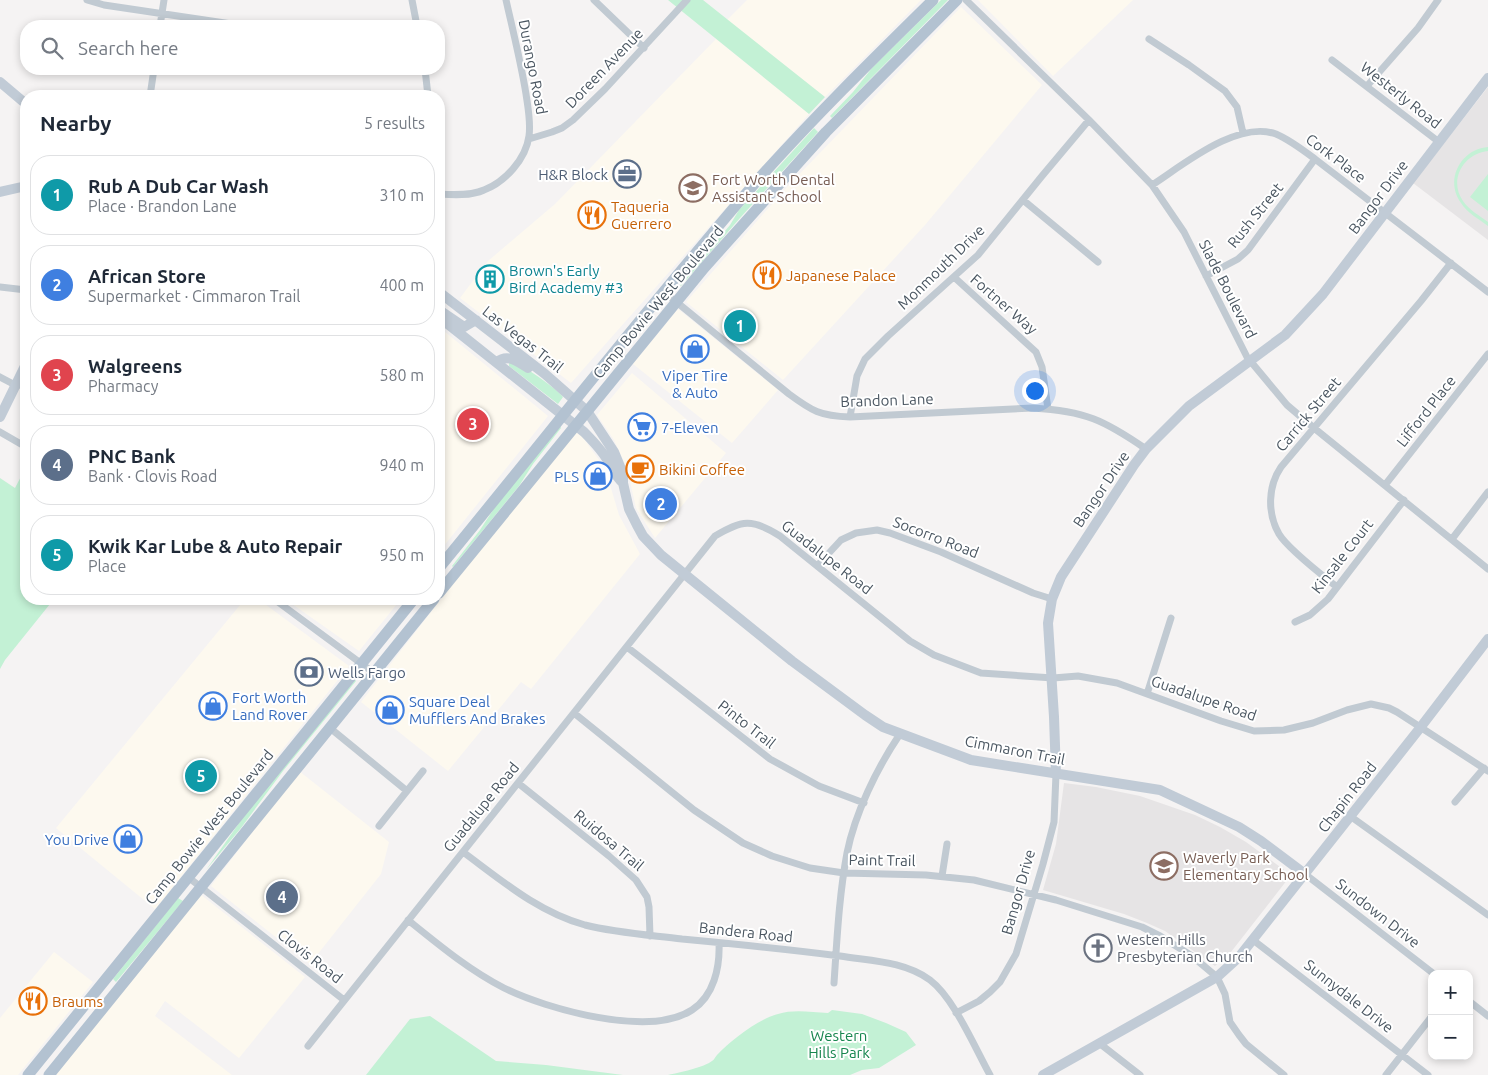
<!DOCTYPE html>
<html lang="en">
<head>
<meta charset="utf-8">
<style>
	:root { --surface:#fff; --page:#f2f2f3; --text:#1f2937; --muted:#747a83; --line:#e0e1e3; --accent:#1a73e8 }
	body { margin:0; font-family:Ubuntu,sans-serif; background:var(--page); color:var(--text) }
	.controls { position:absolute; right:15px; bottom:15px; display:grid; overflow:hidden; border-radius:10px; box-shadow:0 2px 8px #0003 }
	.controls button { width:45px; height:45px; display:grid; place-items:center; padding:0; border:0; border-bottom:1px solid var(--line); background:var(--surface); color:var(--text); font:25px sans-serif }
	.you { position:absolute; left:1034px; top:390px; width:18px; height:18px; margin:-12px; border:4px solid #fff; border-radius:50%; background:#1a73e8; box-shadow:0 0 0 8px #1a73e833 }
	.badge { display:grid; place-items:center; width:32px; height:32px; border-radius:50%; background:var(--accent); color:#fff; font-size:16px; font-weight:700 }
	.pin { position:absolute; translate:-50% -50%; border:2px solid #fff; box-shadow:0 1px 5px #0006 }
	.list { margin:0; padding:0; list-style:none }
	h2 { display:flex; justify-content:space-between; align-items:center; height:65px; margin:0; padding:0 20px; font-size:21px }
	h2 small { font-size:16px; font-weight:400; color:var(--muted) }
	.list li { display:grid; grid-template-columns:32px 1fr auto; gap:15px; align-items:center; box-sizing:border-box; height:80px; margin:0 10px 10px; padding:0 10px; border:1px solid var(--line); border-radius:20px }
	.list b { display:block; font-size:19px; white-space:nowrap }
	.list p { margin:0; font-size:16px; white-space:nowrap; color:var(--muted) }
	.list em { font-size:16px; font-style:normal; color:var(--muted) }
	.icon { flex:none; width:28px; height:28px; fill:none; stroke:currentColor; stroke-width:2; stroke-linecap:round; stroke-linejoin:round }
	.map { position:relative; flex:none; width:1488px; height:1075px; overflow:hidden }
	.search { position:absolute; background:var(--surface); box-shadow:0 2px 8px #0003; left:20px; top:20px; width:425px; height:55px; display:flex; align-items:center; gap:12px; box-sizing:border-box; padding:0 18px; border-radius:20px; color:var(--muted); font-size:19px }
	.panel { position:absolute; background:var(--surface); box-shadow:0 2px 8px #0003; left:20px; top:90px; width:425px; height:515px; border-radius:20px }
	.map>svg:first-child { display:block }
	.commercial { fill:#fdf9ef }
	.education { fill:#e6e4e5 }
	.green { fill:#c3f1d5 }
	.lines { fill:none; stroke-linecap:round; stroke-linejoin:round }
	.street { stroke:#c1cad2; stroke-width:7 }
	.secondary { stroke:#c1cbd6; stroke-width:10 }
	.primary { stroke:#b3c2d1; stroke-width:11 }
	.labels { text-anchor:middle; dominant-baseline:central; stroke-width:4; stroke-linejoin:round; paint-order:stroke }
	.street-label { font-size:15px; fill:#4a5661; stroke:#fff }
	.service-label { font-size:15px; fill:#4e5e75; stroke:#fff; text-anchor:end }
	.education-label { font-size:15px; fill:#785e54; stroke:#fff; text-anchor:start }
	.food-label { font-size:15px; fill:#c56008; stroke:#fff; text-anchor:start }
	.culture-label { font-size:15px; fill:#0d838f; stroke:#fff; text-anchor:start }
	.shop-label { font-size:15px; fill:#366cbe; stroke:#fff; text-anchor:start }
	.worship-label { font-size:15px; fill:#5b616d; stroke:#fff; text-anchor:start }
	.park-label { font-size:15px; fill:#17864f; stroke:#fff }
</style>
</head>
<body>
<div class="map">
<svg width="1488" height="1075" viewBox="0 0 1488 1075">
	<rect width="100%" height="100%" fill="#f5f3f3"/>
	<path class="commercial" d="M 747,0 L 921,0 L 825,97 L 727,20 Z
		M 978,0 L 1133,0 L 1053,76 Z
		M 961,7 L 1042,85 L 925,225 L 783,380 L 686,302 L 786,188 Z
		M 716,39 L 809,114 L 571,383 L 460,298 L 488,261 L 555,204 Z
		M 678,309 L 778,390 L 732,443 L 633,364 Z
		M 439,327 L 548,416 L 439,552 Z
		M 632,373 L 726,453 L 655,538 L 636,508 L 627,468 L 614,440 L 597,415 Z
		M 575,427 L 605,468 L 619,515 L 640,554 L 531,689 L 521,682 L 448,771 L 361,702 Z
		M 245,599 L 258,599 L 349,666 L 155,909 L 56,828 Z
		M 285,599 L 401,599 L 359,651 Z
		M 299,771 L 389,842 L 381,874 L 310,964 L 211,886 Z
		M 200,894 L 305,977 L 239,1058 L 165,1001 L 155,1016 L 232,1075 L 56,1075 Z
		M 54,952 L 93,982 L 18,1075 L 0,1075 L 0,1018 Z"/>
	<path class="education" d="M 1488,87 L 1488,240 L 1413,183 Z
		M 1064,783 L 1096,787 L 1140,796 L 1195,815 L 1220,827 L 1246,842 L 1291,875 L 1231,952 L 1215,966 L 1165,931 L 1147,923 L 1124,914 L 1043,890 L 1056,844 Z"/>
	<path class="green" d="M 668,0 L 703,0 L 825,97 L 809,114 Z
		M 941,0 L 948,0 L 832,118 L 830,116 L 853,92 L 872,68 Z
		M 814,128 L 818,132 L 740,218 L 681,286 L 680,285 L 730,225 L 739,210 Z
		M 1488,147 L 1488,151 C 1464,153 1448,180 1463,201 C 1469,210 1480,216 1488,222 L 1488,226 C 1479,219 1467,213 1461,203 C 1444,180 1461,149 1488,147 Z
		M 1488,174 L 1488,211 L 1470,197 Z
		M 509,362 C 510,362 516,363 517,363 C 525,367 560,391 563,397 L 558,404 L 509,366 Z
		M 560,426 L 561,428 L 533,464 L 519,486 L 453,567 L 452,566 L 480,530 L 495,507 Z
		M 26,467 L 26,599 L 54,599 L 5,660 L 0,669 L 0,478 L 15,488 Z
		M 355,680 L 356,681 L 283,771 L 241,828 L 206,870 L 249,809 Z
		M 178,898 L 183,901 L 116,982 L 113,979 Z
		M 832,1010 L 862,1014 L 886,1023 L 906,1032 L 916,1045 L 879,1068 L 862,1070 L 850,1075 L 668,1075 C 678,1073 705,1067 712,1061 C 714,1060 715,1057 717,1055 C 731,1040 758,1019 778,1014 C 793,1009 811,1012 828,1013 Z
		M 430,1016 L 496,1061 L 546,1065 L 623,1075 L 366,1075 L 410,1019 Z"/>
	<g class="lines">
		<path class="street" d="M 87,0 L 104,5 L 245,26
			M 412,0 L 417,26
			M 594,0 L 644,48
			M 966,0 L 1089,120 L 1152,185 L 1184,232 L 1247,357 L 1287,405 L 1314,428 L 1488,569
			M 160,26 L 164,0
			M 1149,39 L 1189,65 L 1225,91 L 1237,107 L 1243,133
			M 1332,60 L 1439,142
			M 425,69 L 428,96
			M 1367,86 L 1418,28 L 1438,0
			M 150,96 L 154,69
			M 529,139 L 552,132 L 562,128 L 573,120 L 605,89 L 687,0
			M 1152,185 C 1183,165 1237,120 1276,134 C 1290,140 1303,150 1315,159 L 1488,292
			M 439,194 C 453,195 471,196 484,190 C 505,182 526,159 529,136 C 531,122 528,108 526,94 C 521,63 513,31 506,0
			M 1023,200 L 1098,262
			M 1206,276 L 1238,259 L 1248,250 L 1315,159
			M 954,277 L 1036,352 L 1042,367 L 1048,409
			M 0,287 L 26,290
			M 663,291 L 789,394 C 812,411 820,416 850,417 L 1033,408 C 1085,411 1104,420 1146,449
			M 0,377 L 17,386
			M 850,417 L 857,376 L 865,359 L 888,336 L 978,255 L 1042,176 L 1089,120
			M 0,432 L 26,447
			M 1385,485 L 1488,354
			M 1452,539 L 1488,492
			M 817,566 L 841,540 L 856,533 L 877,530 L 890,533 L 941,552 L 1033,593 L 1052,599
			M 1337,587 C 1322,575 1288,549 1279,534 C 1267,513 1268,486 1281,467 L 1421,301 L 1451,263
			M 274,599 L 374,673
			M 1295,622 L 1310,615 L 1328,599 L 1404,500
			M 627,647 L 770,759 L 819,786 L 864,803
			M 1147,694 L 1171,618
			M 574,713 L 694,810 L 743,843 L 772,856 L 810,868 L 844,873 L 926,875 L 974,880 L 1056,900 L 1142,927 L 1160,936 L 1192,956 L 1217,977 L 1225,994 L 1230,1022 L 1239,1035 L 1246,1044 L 1284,1075
			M 330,728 L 407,791
			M 518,783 L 609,856 L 636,880 L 647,897 L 649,907 L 650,936
			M 1455,802 L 1484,768
			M 1350,816 L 1488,915
			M 379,826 L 423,771
			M 463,852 C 501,880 538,912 585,925 C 617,933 650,935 682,939 C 735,944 787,949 840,956 C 870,961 904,961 930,980 C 954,998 975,1048 990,1075
			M 1305,874 L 1434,974
			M 942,876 L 947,844
			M 188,877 L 344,1000
			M 408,920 C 439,945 469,970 504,988 C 546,1009 650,1038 692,1010 C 714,996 720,967 719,943
			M 1253,940 L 1428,1075
			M 834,983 C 837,939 839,896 847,853 C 855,813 877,768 900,734
			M 1469,1001 L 1488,1016
			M 956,1013 L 979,1001 L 990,992 L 1000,982 L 1016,954 L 1043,864 L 1054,822 L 1056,774
			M 1099,1043 L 1140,1075
			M 308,1046 L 715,536 C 742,520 752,518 780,536 L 910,641 L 934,655 L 981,673 L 1053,678 L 1078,676 L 1117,683 L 1221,721 L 1254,731 L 1284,730 L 1313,723 L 1347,710 L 1371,704 L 1389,708 L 1397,712 L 1488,771
			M 1386,1075 L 1432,1016"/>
		<path class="secondary" d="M 0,82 L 26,104
			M 0,192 L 26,186
			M 439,292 L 545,374 L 587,411 L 614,452 L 623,474 L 623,483 L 629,509 L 637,525 L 643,536 L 661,555 L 792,661 L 865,715 L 883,727 L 971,760 L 1160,790 L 1239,827 L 1261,841 L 1305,874
			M 439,310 L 464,327 L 476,320
			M 439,317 L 584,432 C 593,441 603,451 609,463 C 614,471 616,477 623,483
			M 497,362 C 508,353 518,362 528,368
			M 0,417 L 26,364
			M 1056,774 L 1054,717 L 1048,623 L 1052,599 L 1061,577 L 1134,465 L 1146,449 L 1189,406 L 1285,335 L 1323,294 L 1488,78
			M 1043,1075 L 1217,977 L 1239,957 L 1420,728 L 1488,639"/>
		<path class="primary" d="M 439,568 C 545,439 647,308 756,182 C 812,119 873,59 933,0
			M 439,593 L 704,268 L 826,132 L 957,0
			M 28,1075 L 414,599
			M 49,1075 L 434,599"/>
	</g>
	<defs>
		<g id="office-ring" transform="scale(1.4375)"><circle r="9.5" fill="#fff" stroke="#5c6f8a" stroke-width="1.5"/><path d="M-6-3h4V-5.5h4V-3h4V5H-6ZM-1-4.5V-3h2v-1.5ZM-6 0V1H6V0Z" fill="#5c6f8a"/></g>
		<g id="university-ring" transform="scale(1.4375)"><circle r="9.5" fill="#fff" stroke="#8d6e63" stroke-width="1.5"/><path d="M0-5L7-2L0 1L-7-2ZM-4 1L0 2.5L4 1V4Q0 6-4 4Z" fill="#8d6e63"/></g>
		<g id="restaurant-ring" transform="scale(1.4375)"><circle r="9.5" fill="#fff" stroke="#e8710a" stroke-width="1.5"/><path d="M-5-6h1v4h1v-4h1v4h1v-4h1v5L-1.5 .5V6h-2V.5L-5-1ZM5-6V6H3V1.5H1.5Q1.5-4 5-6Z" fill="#e8710a"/></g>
		<g id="building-ring" transform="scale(1.4375)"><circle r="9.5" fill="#fff" stroke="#0f9aa8" stroke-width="1.5"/><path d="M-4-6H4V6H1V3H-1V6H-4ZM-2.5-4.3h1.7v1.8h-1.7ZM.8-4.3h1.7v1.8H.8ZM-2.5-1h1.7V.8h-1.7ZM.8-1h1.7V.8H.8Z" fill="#0f9aa8"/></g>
		<g id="shop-ring" transform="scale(1.4375)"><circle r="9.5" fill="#fff" stroke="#3f7fe0" stroke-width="1.5"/><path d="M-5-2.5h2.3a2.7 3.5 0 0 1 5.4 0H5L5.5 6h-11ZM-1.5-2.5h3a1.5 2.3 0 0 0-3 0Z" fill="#3f7fe0"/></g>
		<g id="supermarket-ring" transform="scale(1.4375)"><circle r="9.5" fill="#fff" stroke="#3f7fe0" stroke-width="1.5"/><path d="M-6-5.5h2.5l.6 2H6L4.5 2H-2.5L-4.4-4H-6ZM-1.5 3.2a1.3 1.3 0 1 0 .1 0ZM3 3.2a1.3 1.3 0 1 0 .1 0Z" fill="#3f7fe0"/></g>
		<g id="cafe-ring" transform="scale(1.4375)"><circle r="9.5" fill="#fff" stroke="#e8710a" stroke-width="1.5"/><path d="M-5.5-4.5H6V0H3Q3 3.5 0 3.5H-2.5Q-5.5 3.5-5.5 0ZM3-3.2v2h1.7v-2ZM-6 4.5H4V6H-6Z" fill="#e8710a"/></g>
		<g id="bank-ring" transform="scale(1.4375)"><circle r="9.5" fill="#fff" stroke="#5c6f8a" stroke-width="1.5"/><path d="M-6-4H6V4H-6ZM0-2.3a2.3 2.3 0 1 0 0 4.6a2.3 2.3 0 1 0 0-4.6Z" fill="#5c6f8a"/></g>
		<g id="school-ring" transform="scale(1.4375)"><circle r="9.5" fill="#fff" stroke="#8d6e63" stroke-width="1.5"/><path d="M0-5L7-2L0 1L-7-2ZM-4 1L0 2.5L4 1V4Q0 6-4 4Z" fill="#8d6e63"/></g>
		<g id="church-ring" transform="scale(1.4375)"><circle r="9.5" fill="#fff" stroke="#6b7280" stroke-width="1.5"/><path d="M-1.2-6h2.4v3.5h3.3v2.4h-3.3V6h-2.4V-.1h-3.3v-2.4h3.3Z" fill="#6b7280"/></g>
	</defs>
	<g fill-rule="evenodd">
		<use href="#office-ring" x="627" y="174"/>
		<use href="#university-ring" x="693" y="188"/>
		<use href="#restaurant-ring" x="592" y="215"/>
		<use href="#restaurant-ring" x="767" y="275"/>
		<use href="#building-ring" x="490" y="279"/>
		<use href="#shop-ring" x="695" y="349"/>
		<use href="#supermarket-ring" x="642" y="427"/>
		<use href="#cafe-ring" x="640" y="469"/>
		<use href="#shop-ring" x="598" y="476"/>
		<use href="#bank-ring" x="309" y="672"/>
		<use href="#shop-ring" x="213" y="706"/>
		<use href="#shop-ring" x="390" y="710"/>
		<use href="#shop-ring" x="128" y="839"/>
		<use href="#school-ring" x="1164" y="866"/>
		<use href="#church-ring" x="1098" y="948"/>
		<use href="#restaurant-ring" x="33" y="1001"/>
	</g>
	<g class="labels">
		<g class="street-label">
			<text transform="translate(533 67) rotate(79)">Durango Road</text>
			<text transform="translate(604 68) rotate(-46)">Doreen Avenue</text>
			<text transform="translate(1401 95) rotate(38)">Westerly Road</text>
			<text transform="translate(1336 158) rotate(37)">Cork Place</text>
			<text transform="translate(1378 197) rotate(-53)">Bangor Drive</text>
			<text transform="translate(1255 215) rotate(-51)">Rush Street</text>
			<text transform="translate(941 267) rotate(-44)">Monmouth Drive</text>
			<text transform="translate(1228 289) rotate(63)">Slade Boulevard</text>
			<text transform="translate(658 302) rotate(-50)">Camp Bowie West Boulevard</text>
			<text transform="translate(1004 304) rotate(41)">Fortner Way</text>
			<text transform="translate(523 339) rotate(38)">Las Vegas Trail</text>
			<text transform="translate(887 400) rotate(-2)">Brandon Lane</text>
			<text transform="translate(1426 411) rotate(-52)">Lifford Place</text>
			<text transform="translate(1308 414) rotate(-50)">Carrick Street</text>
			<text transform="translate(1101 489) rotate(-56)">Bangor Drive</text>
			<text transform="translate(936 537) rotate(21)">Socorro Road</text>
			<text transform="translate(1342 556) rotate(-52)">Kinsale Court</text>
			<text transform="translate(827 557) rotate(38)">Guadalupe Road</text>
			<text transform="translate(1204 698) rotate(19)">Guadalupe Road</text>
			<text transform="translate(747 724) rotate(38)">Pinto Trail</text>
			<text transform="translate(1015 750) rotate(11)">Cimmaron Trail</text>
			<text transform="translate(1347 797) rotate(-52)">Chapin Road</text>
			<text transform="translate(481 807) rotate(-51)">Guadalupe Road</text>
			<text transform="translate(209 827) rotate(-51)">Camp Bowie West Boulevard</text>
			<text transform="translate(609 840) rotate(40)">Ruidosa Trail</text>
			<text transform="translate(882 860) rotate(1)">Paint Trail</text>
			<text transform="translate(1018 892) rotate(-74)">Bangor Drive</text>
			<text transform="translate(1378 913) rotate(38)">Sundown Drive</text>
			<text transform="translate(746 932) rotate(6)">Bandera Road</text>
			<text transform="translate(310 956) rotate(38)">Clovis Road</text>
			<text transform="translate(1349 996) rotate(38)">Sunnydale Drive</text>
		</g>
		<g class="service-label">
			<text x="608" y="174">H&amp;R Block</text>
			<text x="328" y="672" text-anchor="start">Wells Fargo</text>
		</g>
		<g class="education-label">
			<text x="712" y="179">Fort Worth Dental<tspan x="712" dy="17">Assistant School</tspan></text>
			<text x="1183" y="857">Waverly Park<tspan x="1183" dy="17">Elementary School</tspan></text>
		</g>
		<g class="food-label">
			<text x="611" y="206">Taqueria<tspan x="611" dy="17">Guerrero</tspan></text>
			<text x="786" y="275">Japanese Palace</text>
			<text x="659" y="469">Bikini Coffee</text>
			<text x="52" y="1001">Braums</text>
		</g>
		<g class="culture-label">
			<text x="509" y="270">Brown's Early<tspan x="509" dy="17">Bird Academy #3</tspan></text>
		</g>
		<g class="shop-label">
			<text x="695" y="375" text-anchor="middle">Viper Tire<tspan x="695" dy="17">&amp; Auto</tspan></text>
			<text x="661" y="427">7-Eleven</text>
			<text x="579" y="476" text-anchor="end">PLS</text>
			<text x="232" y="697">Fort Worth<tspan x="232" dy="17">Land Rover</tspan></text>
			<text x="409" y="701">Square Deal<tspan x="409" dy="17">Mufflers And Brakes</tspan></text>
			<text x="109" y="839" text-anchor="end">You Drive</text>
		</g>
		<g class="worship-label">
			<text x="1117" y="939">Western Hills<tspan x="1117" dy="17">Presbyterian Church</tspan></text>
		</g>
		<g class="park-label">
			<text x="839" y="1035">Western<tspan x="839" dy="17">Hills Park</tspan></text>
		</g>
	</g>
</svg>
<div class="controls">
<button>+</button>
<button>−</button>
</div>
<div class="you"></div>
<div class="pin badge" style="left:740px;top:326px;background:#0f9aa8">1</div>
<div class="pin badge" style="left:661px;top:504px;background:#3f7fe0">2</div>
<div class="pin badge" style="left:473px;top:424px;background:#e0444e">3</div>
<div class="pin badge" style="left:282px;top:897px;background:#5c6f8a">4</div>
<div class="pin badge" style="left:201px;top:776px;background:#0f9aa8">5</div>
<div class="search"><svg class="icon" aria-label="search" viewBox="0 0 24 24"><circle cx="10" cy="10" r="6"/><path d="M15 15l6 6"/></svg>Search here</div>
<section class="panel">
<h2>Nearby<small>5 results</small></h2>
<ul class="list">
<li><span class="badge" style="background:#0f9aa8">1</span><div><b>Rub A Dub Car Wash</b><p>Place · Brandon Lane</p></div><em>310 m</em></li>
<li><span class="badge" style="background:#3f7fe0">2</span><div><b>African Store</b><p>Supermarket · Cimmaron Trail</p></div><em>400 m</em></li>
<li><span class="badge" style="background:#e0444e">3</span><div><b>Walgreens</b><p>Pharmacy</p></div><em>580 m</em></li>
<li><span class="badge" style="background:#5c6f8a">4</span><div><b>PNC Bank</b><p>Bank · Clovis Road</p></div><em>940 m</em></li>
<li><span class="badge" style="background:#0f9aa8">5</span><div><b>Kwik Kar Lube &amp; Auto Repair</b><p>Place</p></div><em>950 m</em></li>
</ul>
</section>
</div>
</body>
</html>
